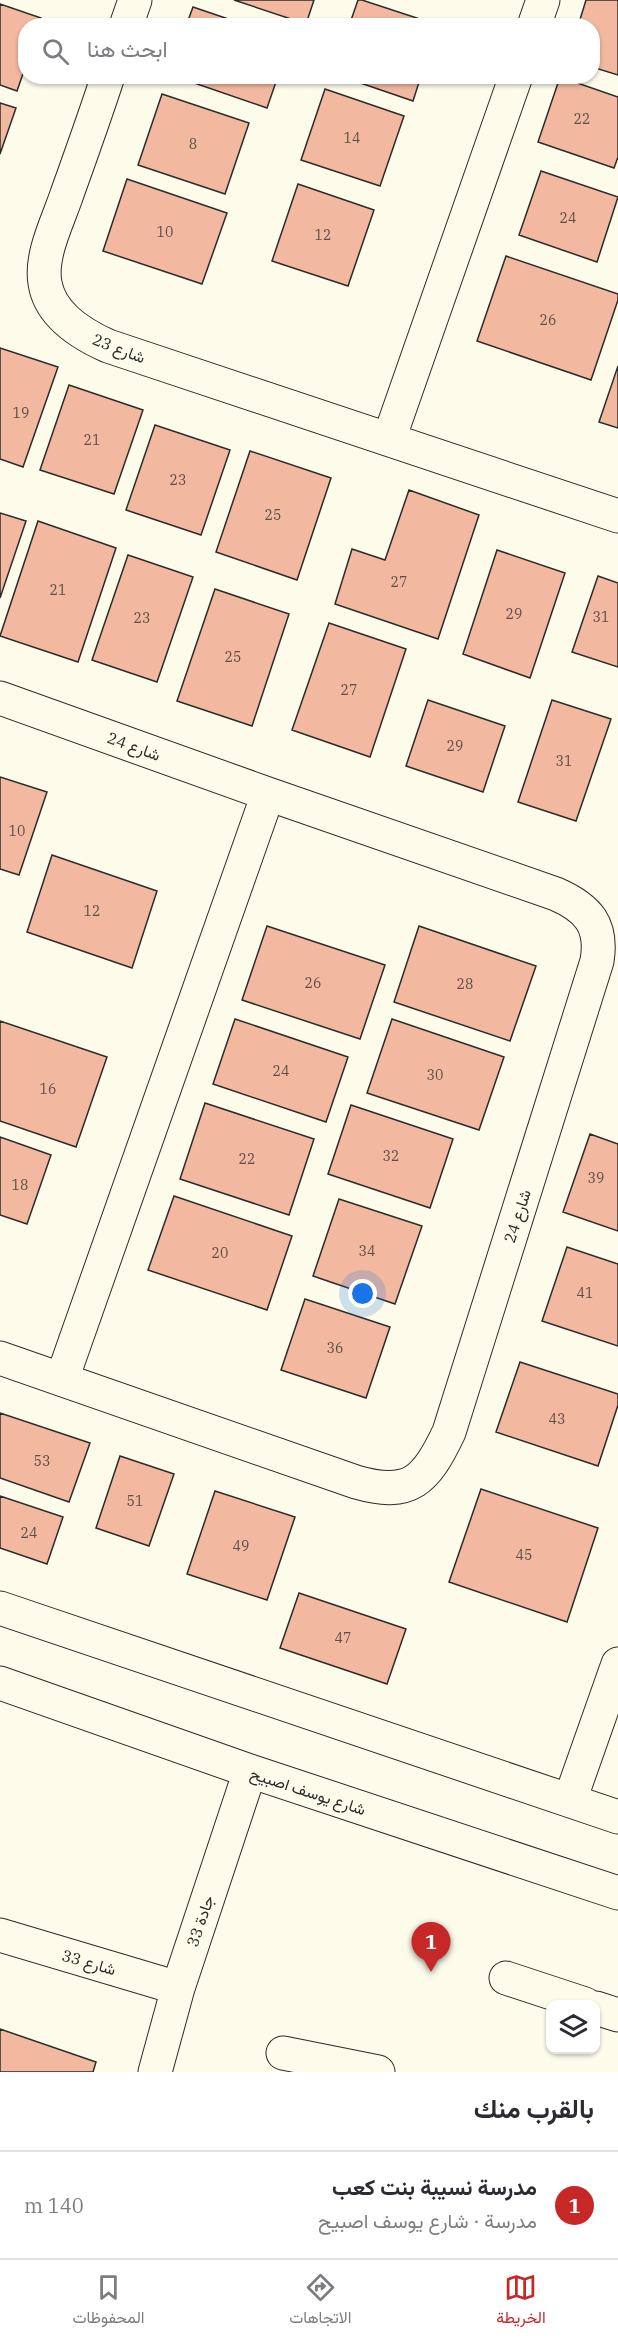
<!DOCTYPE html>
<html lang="ar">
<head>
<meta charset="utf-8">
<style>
	:root { --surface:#fff; --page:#f7f7f7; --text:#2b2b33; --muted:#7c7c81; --line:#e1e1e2; --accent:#c62828 }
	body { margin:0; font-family:"IBM Plex Serif",Vazirmatn,serif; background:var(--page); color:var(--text); direction:rtl }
	.controls { position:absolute; right:18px; bottom:18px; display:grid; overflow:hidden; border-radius:12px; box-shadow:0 2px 4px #0004 }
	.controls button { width:54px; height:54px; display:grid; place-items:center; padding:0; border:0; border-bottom:2px solid var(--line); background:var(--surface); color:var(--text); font:30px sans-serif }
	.you { position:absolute; left:363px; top:1294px; width:21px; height:21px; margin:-15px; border:4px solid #fff; border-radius:50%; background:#1a73e8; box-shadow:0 0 0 9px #1a73e833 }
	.badge { display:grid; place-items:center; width:39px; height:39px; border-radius:50%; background:var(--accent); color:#fff; font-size:20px; font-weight:700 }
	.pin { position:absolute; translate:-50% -50px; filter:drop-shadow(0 2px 3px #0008) }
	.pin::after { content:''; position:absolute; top:32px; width:21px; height:18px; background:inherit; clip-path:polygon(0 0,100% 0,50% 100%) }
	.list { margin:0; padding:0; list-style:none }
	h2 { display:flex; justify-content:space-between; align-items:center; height:78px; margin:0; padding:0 24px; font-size:26px }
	h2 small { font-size:20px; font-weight:400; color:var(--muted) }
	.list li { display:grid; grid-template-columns:39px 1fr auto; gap:18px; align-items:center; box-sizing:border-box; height:108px; padding:0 24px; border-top:2px solid var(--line) }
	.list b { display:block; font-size:22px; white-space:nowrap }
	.list p { margin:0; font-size:20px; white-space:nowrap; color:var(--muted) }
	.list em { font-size:20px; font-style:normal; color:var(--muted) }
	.icon { flex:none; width:33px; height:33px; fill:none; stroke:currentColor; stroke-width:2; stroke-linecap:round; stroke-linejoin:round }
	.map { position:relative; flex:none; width:618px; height:2072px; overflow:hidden; direction:ltr }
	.search { position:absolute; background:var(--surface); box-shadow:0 2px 4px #0004; left:18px; right:18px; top:18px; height:66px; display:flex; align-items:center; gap:15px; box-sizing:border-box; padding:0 21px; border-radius:24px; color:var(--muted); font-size:22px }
	.sheet { height:186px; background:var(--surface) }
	nav { display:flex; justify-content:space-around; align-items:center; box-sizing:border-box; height:84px; border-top:2px solid var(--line); background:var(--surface); font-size:16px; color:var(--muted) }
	nav a { display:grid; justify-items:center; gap:3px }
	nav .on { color:var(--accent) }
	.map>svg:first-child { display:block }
	.building { fill:#f2b8a0; stroke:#2b2b2b; stroke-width:1.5 }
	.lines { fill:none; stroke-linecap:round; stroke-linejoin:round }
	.minor-casing { stroke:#2b2b2b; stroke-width:35 }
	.minor { stroke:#fdfbea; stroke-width:33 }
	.labels { text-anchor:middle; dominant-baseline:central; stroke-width:4.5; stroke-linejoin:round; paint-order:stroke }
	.number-label { font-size:14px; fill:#5d4e48 }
	.street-label { font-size:16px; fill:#2b2b2b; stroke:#fdfbea }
</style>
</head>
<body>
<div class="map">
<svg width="618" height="2072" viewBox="0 0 618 2072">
	<rect width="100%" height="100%" fill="#fdfbea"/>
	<path class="building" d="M 234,0 L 314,0 L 306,24 Z
		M 358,0 L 362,0 L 438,25 L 349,26 Z
		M 586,0 L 618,0 L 618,75 L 592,67 L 592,26 L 578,26 Z
		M 0,4 L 41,18 L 39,26 L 26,26 L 26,65 L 17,91 L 0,85 Z
		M 193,7 L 249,26 L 186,26 Z
		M 174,76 L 278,76 L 267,108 Z
		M 340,76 L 421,76 L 413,101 Z
		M 560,77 L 618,97 L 618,157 L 614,168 L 538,142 Z
		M 325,89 L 404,116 L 380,186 L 301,160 Z
		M 162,94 L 249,123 L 225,194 L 138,165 Z
		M 0,103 L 16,108 L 0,154 Z
		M 541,171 L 618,197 L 597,262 L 519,235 Z
		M 127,179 L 227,213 L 202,284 L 103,251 Z
		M 298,184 L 374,210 L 348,286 L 272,261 Z
		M 506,256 L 618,294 L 618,300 L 591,380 L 477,341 Z
		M 0,348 L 58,367 L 23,467 L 0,459 Z
		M 618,366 L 618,428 L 599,422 Z
		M 69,385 L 143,410 L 114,494 L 40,470 Z
		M 155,425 L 230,450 L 201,535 L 126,510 Z
		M 250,451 L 331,478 L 297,580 L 216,552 Z
		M 409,490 L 479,515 L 438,639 L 335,604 L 352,549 L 385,560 Z
		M 0,513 L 26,521 L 0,598 Z
		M 38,521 L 116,548 L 78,662 L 0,636 Z
		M 497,550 L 565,573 L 530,678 L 463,654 Z
		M 128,555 L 193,577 L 157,682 L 92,660 Z
		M 598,576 L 618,583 L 618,667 L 572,652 Z
		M 215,589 L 289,614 L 252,726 L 177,701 Z
		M 329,623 L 406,649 L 370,757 L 292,730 Z
		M 428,700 L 505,726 L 483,792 L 406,766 Z
		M 552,700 L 611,719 L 576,821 L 518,802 Z
		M 0,777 L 47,792 L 19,875 L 0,869 Z
		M 52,855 L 157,891 L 132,968 L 27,932 Z
		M 267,926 L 385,965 L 360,1039 L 242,1000 Z
		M 419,926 L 536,966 L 510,1041 L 394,1002 Z
		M 235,1019 L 348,1057 L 326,1122 L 213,1084 Z
		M 392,1019 L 504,1057 L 479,1130 L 367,1093 Z
		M 0,1021 L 107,1057 L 76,1147 L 0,1121 Z
		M 205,1103 L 314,1139 L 289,1215 L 180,1179 Z
		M 351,1105 L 453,1139 L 430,1208 L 328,1174 Z
		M 590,1134 L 618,1144 L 618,1231 L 563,1212 Z
		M 0,1137 L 51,1155 L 27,1224 L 0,1215 Z
		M 174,1196 L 292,1236 L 267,1310 L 148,1270 Z
		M 339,1199 L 422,1226 L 395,1304 L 313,1276 Z
		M 567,1247 L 618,1264 L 618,1346 L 542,1321 Z
		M 305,1299 L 390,1327 L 366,1398 L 281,1370 Z
		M 520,1362 L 618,1394 L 618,1405 L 598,1466 L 496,1432 Z
		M 0,1413 L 90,1443 L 69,1502 L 0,1478 Z
		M 120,1456 L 174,1474 L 149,1546 L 96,1528 Z
		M 481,1489 L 598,1528 L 567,1622 L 449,1582 Z
		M 215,1491 L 295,1517 L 267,1600 L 187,1574 Z
		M 0,1496 L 63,1517 L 47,1564 L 0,1548 Z
		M 299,1593 L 406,1629 L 387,1684 L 280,1648 Z
		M 0,2029 L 96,2062 L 93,2072 L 0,2072 Z"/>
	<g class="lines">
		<g class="minor-casing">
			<path id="minor" d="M 126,26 L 135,0
				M 534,26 L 543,0
				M 108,76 C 95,116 81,155 67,194 C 58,221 40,255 45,283 C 50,315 81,334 108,346 L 618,516
				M 389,439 L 516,76
				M 0,698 L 268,794 L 556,894 C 588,908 603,925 597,961 L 449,1432 C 426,1480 411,1498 356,1482 L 0,1358
				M 62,1379 L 268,794
				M 0,1608 L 618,1817
				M 0,1683 L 250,1771 L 618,1893
				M 570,1800 L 618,1664
				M 0,1935 L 178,1988
				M 506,1978 L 585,2004
				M 596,2008 L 618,2015
				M 283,2053 L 378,2072
				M 155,2072 L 178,1988 L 250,1771"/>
		</g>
		<use href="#minor" class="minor"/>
	</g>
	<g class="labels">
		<g class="number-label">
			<text x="582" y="119">22</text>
			<text x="352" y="138">14</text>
			<text x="193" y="144">8</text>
			<text x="568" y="218">24</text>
			<text x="165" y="232">10</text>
			<text x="323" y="235">12</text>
			<text x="548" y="320">26</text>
			<text x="21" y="413">19</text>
			<text x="92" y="440">21</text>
			<text x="178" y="480">23</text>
			<text x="273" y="515">25</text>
			<text x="399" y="582">27</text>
			<text x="58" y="590">21</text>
			<text x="514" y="614">29</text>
			<text x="601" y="617">31</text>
			<text x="142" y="618">23</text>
			<text x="233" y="657">25</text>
			<text x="349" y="690">27</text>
			<text x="455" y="746">29</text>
			<text x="564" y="761">31</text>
			<text x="17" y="831">10</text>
			<text x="92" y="911">12</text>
			<text x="313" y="983">26</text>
			<text x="465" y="984">28</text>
			<text x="281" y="1071">24</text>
			<text x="435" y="1075">30</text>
			<text x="48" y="1089">16</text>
			<text x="391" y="1156">32</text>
			<text x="247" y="1159">22</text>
			<text x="596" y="1178">39</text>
			<text x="20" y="1185">18</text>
			<text x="367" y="1251">34</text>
			<text x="220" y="1253">20</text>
			<text x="585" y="1293">41</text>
			<text x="335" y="1348">36</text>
			<text x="557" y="1419">43</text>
			<text x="42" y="1461">53</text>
			<text x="135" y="1501">51</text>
			<text x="29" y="1533">24</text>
			<text x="241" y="1546">49</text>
			<text x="524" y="1555">45</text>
			<text x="343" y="1638">47</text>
		</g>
		<g class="street-label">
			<text transform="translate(119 348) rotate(21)">شارع 23</text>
			<text transform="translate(134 746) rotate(20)">شارع 24</text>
			<text transform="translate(517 1216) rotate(-72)">شارع 24</text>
			<text transform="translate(308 1791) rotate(18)">شارع يوسف اصبيح</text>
			<text transform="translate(200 1921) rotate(-71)">جادة 33</text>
			<text transform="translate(89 1962) rotate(16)">شارع 33</text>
		</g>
	</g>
</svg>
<div class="controls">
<button><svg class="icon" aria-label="layers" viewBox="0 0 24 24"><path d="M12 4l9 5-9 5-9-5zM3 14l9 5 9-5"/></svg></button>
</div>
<div class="you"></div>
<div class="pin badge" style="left:431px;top:1972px">1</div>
<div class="search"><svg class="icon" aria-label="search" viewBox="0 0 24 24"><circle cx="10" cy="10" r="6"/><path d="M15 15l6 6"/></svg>ابحث هنا</div>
</div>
<section class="sheet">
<h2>بالقرب منك<small></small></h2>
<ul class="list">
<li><span class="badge">1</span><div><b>مدرسة نسيبة بنت كعب</b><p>مدرسة · شارع يوسف اصبيح</p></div><em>140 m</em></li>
</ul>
</section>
<nav>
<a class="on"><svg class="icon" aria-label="map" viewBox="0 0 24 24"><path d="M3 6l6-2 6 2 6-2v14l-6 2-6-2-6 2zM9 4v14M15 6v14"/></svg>الخريطة</a>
<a><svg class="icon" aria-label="directions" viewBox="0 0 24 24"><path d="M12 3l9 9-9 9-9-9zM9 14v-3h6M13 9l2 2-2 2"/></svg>الاتجاهات</a>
<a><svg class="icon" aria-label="saved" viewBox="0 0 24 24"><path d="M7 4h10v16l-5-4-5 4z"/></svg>المحفوظات</a>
</nav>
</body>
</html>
